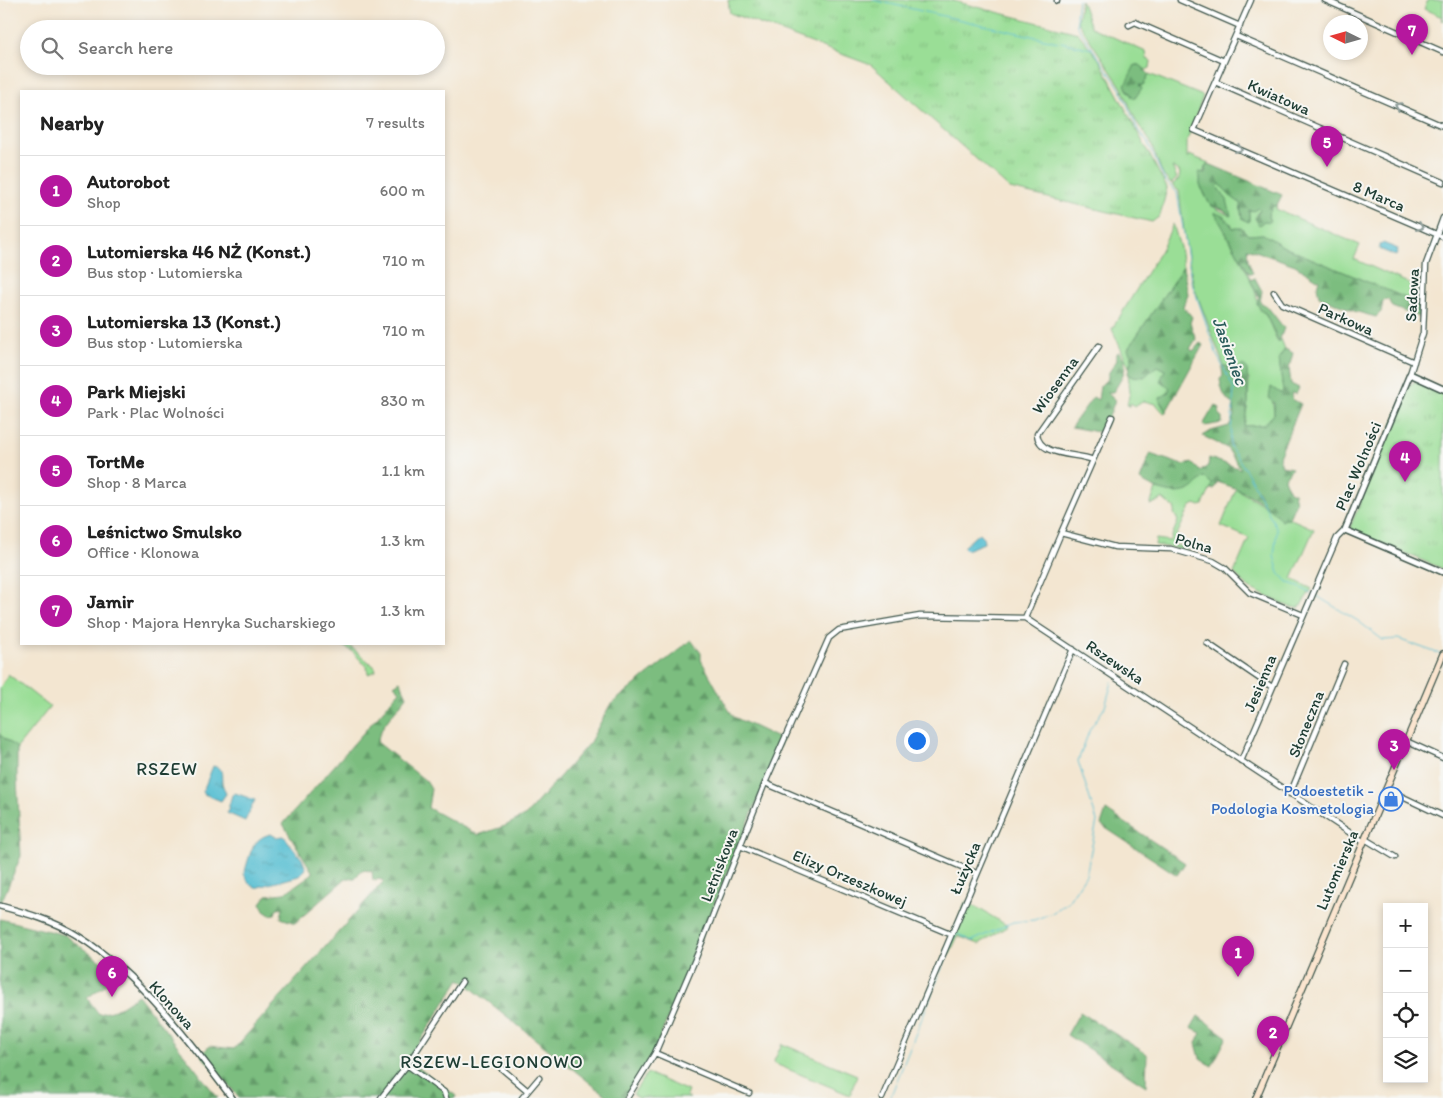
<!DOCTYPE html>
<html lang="en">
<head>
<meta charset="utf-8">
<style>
	:root { --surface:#fff; --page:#f2f2f2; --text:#222; --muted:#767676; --line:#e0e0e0; --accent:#b5179e }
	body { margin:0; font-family:Itim,sans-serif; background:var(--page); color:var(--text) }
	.controls { position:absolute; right:15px; bottom:15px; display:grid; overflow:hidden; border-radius:0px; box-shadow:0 2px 8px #0003 }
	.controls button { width:45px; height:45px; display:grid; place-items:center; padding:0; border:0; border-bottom:1px solid var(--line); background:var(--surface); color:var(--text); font:25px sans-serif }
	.compass { position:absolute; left:1323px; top:15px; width:45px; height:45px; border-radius:50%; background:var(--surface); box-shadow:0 2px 8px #0003; rotate:275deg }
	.you { position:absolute; left:916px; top:740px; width:18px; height:18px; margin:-12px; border:4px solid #fff; border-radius:50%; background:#1a73e8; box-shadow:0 0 0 8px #1a73e833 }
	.badge { display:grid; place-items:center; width:32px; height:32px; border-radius:50%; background:var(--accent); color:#fff; font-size:16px; font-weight:700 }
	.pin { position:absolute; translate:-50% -41px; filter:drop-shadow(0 1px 2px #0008) }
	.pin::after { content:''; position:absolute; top:26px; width:18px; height:15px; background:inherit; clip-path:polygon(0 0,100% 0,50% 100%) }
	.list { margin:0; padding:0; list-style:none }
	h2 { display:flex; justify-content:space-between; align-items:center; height:65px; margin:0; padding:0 20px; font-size:21px }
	h2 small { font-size:16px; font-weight:400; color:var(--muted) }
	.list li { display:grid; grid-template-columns:32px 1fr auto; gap:15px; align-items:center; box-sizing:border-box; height:70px; padding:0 20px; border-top:1px solid var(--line) }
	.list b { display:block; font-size:19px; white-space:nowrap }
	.list p { margin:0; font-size:16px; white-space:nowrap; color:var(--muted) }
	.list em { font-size:16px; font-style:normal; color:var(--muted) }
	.icon { flex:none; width:28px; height:28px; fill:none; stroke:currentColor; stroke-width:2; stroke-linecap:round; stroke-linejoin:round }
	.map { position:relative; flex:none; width:1443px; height:1098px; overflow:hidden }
	.search { position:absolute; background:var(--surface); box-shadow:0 2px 8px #0003; left:20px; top:20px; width:425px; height:55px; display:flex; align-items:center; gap:12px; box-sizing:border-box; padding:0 18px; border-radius:28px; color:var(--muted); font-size:19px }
	.panel { position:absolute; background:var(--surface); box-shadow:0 2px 8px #0003; left:20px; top:90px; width:425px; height:555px; border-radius:0px }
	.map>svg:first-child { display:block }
	.green { fill:#9ade96; stroke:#5c8e65 }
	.forest { fill:url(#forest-firs); stroke:#4d7d5a }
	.park { fill:url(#park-tufts); stroke:#5c8e65 }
	.water { fill:url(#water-ripples); stroke:#3a7e83 }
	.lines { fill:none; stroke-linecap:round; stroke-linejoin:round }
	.stream { stroke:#55bed2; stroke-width:1 }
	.minor-casing { stroke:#3f564c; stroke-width:7 }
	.tertiary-casing { stroke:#3f564c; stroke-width:8 }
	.secondary-casing { stroke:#3f564c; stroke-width:8 }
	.minor { stroke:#fff; stroke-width:4.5 }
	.tertiary { stroke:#fff; stroke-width:5 }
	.secondary { stroke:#fbe5cf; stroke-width:5.5 }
	.oneway { stroke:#8f9e9a }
	.labels { text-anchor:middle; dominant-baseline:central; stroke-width:4; stroke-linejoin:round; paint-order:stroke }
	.street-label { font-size:16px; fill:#1f3d34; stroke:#f6f6f2 }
	.shop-label { font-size:16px; fill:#366cbe; stroke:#f6f6f2; text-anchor:end }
	.water-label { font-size:18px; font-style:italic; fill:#2c5d5c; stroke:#f6f6f2 }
	.neighbourhood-label { font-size:18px; letter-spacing:1px; fill:#1f3d34; stroke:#f6f6f2 }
</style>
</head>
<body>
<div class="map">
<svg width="1443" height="1098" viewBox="0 0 1443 1098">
	<defs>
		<pattern id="forest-firs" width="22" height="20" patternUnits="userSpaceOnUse" patternTransform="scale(1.25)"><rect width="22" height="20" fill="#7bbd7f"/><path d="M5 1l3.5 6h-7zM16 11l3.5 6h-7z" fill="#649b69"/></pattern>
		<pattern id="park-tufts" width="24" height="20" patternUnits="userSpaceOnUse" patternTransform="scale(1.25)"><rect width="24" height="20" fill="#9ade96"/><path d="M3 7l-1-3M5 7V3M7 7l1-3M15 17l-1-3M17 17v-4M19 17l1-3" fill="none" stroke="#84bf82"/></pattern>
		<pattern id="water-ripples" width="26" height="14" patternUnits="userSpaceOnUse" patternTransform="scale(1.25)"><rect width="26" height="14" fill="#55bed2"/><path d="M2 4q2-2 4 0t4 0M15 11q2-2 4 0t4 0" fill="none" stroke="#469cab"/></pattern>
	</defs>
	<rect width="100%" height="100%" fill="#f6f6f2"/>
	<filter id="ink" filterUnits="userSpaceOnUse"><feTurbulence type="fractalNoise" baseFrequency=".02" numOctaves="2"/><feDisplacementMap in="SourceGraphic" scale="10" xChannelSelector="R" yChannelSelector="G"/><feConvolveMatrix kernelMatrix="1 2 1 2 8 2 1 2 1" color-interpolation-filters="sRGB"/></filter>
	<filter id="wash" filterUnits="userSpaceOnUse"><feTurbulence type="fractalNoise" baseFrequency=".0096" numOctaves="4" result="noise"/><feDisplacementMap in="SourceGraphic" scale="20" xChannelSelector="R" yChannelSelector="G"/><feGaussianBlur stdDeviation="1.12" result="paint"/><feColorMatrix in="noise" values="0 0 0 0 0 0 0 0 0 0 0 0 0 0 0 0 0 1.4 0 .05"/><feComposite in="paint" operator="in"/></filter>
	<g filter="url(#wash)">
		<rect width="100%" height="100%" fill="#f3e6d1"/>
		<path class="green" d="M 1081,0 L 1091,27 L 1146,52 L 1147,59 L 1151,61 L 1150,68 L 1146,70 L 1140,65 L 1135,65 L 1126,88 L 1133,98 L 1135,98 L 1141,88 L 1139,85 L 1143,85 L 1149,74 L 1203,96 L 1187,141 L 1187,158 L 1189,155 L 1209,163 L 1205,167 L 1200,185 L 1210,205 L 1230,216 L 1227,200 L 1217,187 L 1220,184 L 1229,195 L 1240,203 L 1242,219 L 1249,222 L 1249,210 L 1258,208 L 1260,210 L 1256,214 L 1259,225 L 1264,221 L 1270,221 L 1268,216 L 1272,207 L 1277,205 L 1276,209 L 1360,245 L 1354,259 L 1415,286 L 1420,295 L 1420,304 L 1284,247 L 1263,234 L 1248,235 L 1233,228 L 1231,223 L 1225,233 C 1233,243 1260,293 1257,303 L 1265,313 L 1277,340 L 1279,342 L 1281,339 L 1285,349 L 1279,358 L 1283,392 L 1280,393 L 1271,387 L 1274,414 L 1264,425 L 1244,426 L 1248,402 L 1249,379 L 1239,368 L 1224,366 L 1194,287 L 1185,240 L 1179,191 L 1172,185 L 1179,179 L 1180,172 L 1172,167 L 1177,178 L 1171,184 L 1163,175 L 1150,141 L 1136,121 L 1122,88 L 1077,21 Z
			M 1428,0 L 1443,0 L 1443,21 L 1441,20 L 1442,17 L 1424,9 Z
			M 1173,224 L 1180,247 L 1183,267 L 1128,349 L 1132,357 L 1129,367 L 1112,329 L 1161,250 Z
			M 1157,366 L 1165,370 L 1163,377 L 1170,388 L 1163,405 L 1166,412 L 1164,413 L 1156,404 L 1144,401 L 1136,406 L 1130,403 L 1129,407 L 1127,404 L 1130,392 L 1128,373 L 1132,376 Z
			M 1204,477 L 1213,484 L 1203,505 L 1200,506 L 1195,504 L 1190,507 L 1174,541 L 1174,545 L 1186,547 L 1188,550 L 1155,545 L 1156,539 L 1170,541 L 1178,521 L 1174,513 L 1175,509 L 1163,499 L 1150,505 L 1156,489 L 1174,493 L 1187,491 Z
			M 1236,489 L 1276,512 L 1281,520 L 1289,518 L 1314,529 L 1292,579 L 1312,589 L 1299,608 L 1290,607 L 1249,588 L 1234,573 L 1249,538 L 1221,526 Z
			M 339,644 L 347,644 L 375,667 L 376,671 L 368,674 L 367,667 L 352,651 Z
			M 8,674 L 50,707 L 17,748 L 0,735 L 0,688 Z
			M 966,901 L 1008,926 L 979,944 L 958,936 L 949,955 L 945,952 Z
			M 782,1044 L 857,1075 L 850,1095 L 773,1063 Z
			M 647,1073 L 688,1091 L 686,1096 L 690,1098 L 638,1098 L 633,1094 Z"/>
		<path class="forest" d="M 1135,65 L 1140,65 L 1149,74 L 1143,85 L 1139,85 L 1142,88 L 1135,98 L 1133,98 L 1125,85 Z
			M 1209,164 L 1282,195 L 1277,205 L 1272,207 L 1268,216 L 1270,222 L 1264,221 L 1259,225 L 1255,218 L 1260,210 L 1258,208 L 1254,211 L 1249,210 L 1249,222 L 1242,219 L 1240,203 L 1229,195 L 1220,184 L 1217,187 L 1227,200 L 1231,216 L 1222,209 L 1210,205 L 1200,185 L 1200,177 L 1198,174 L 1199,172 L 1205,173 L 1205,167 Z
			M 1214,212 L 1225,217 L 1233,228 L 1242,228 L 1248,235 L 1263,234 L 1284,247 L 1420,304 L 1419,317 L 1392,307 L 1388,299 L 1383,301 L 1381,312 L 1376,317 L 1354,311 L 1319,296 L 1317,287 L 1319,280 L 1295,265 L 1247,248 L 1248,260 L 1253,273 L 1249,273 Z
			M 1183,267 L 1188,294 L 1183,306 L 1192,317 L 1190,323 L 1196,339 L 1190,349 L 1193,351 L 1200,343 L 1203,345 L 1166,412 L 1160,402 L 1160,398 L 1168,393 L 1170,388 L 1160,381 L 1165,370 L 1157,366 L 1144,377 L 1131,376 L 1128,373 L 1132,357 L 1128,349 Z
			M 1255,278 L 1262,291 L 1260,302 L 1267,306 L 1284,328 L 1279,342 L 1265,313 L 1261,311 L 1257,303 L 1259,297 L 1250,280 Z
			M 1285,349 L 1293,353 L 1289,368 L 1291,384 L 1299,388 L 1296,394 L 1291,393 L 1292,399 L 1301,404 L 1279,457 L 1282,466 L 1292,468 L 1284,479 L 1289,491 L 1294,493 L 1296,502 L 1289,518 L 1281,521 C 1269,502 1238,488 1217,482 L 1214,489 L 1211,489 L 1212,484 L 1204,477 C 1199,480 1197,485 1193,488 C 1177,499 1154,489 1140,480 L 1150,454 L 1183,465 L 1192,463 L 1200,471 L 1208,466 L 1209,458 L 1241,469 L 1227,448 L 1203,436 L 1211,431 L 1229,426 L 1234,416 L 1233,404 C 1224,400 1221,388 1220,379 L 1223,376 L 1222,369 L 1224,366 L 1239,368 L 1243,365 L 1247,368 L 1248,402 L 1244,426 L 1264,425 L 1274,414 L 1274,403 L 1269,398 L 1271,387 L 1280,393 L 1283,392 L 1279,358 Z
			M 1118,352 C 1133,362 1120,382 1113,392 L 1106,392 L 1115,400 L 1105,428 L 1098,432 L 1071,427 L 1093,397 L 1098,400 L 1100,386 L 1108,378 L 1108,374 L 1117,360 L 1116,356 Z
			M 1215,405 L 1220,408 L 1219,414 L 1222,418 L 1222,423 L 1205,426 L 1203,425 Z
			M 691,640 L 701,653 L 701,660 L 727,707 L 734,717 L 782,740 L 651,1059 L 624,1098 L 609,1098 L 460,979 L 408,1060 L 456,1096 L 455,1098 L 239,1098 L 223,1078 L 201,1056 L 209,1046 L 234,1049 L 384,881 L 379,879 L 373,880 L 372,871 L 362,870 L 355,878 L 346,878 L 295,923 L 281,918 L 283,908 L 277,908 L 275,914 L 270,915 L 264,911 L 261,903 L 267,895 L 285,893 L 313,873 L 283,824 L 400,691 L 394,685 L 400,681 L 407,696 C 396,711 381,724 377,742 L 426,781 L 431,789 L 428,808 L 478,835 L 505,826 L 526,815 L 590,742 L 610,705 Z
			M 0,735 L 17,748 L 17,779 L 21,856 L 0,905 Z
			M 1106,810 L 1185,863 L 1177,875 L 1101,825 Z
			M 0,919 L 65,935 L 119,975 L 87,998 L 99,1014 L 115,1010 L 138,995 L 218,1098 L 0,1098 Z
			M 1080,1012 L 1147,1054 L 1146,1086 L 1067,1035 Z
			M 1198,1016 L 1227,1037 L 1212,1066 L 1200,1058 L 1196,1043 L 1201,1033 L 1191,1028 Z"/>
		<path class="park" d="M 728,0 L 950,0 L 1078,33 L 1099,59 L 1167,188 L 1160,216 L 1152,222 L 1010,189 L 871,65 L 730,13 Z
			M 1417,380 L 1443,392 L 1443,569 L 1352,531 L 1350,527 L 1408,386 Z"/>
		<path class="water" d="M 1383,243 L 1398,249 L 1396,256 L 1379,249 L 1379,244 Z
			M 979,533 L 983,537 L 984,543 L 966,550 L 963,547 Z
			M 213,766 C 224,769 221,773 222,782 C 222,785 225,790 226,794 L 221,801 L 204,794 L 203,791 Z
			M 235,793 L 255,800 L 245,821 L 227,813 L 232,795 Z
			M 271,834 L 276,837 L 284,836 L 302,859 L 306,869 L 299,876 L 255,888 L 249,883 L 244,874 C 250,856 251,838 271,834 Z"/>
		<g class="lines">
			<path class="stream" d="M 873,0 L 1058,42
				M 1078,0 L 1076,15 L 1077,26 L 1121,90 L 1138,130 L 1148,143 L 1165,181 L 1177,192 L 1192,283 L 1217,355 L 1234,389 L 1230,446 L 1247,472 L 1277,529 L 1274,556 L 1279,573 L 1286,581 L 1311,593
				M 1061,42 L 1092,49
				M 1315,595 L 1358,621 L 1383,640 L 1398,639 L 1440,654
				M 890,1098 L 956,933 L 972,941 L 1013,922 L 1034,920 L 1052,913 L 1068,902 L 1086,875 L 1097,821 L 1078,761 L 1090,729 L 1105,707 L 1112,682"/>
		</g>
	</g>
	<g filter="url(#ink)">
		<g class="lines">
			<g class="minor-casing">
				<path id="minor" d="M 1180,0 L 1240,26
					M 1251,0 L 1194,130 L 1443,237
					M 1325,0 L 1443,52
					M 1057,1 L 1057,0
					M 1129,25 L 1135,22 L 1224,61
					M 1236,36 L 1443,126
					M 1215,82 L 1443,182
					M 1274,292 L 1282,304 L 1414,362
					M 1410,374 L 1423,333 L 1426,264 L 1443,218
					M 1093,460 C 1077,453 1039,457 1037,434 L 1099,346
					M 1061,533 L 1112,417
					M 1025,618 L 1061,533 L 1115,547 L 1171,549 L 1213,561 L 1225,568 L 1250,593 L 1303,615
					M 1207,643 L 1272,687
					M 1406,741 L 1443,758
					M 1241,761 L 1337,538 L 1345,530
					M 765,783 L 976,873
					M 1386,789 L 1443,816
					M 1290,794 L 1344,664
					M 1365,839 L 1395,857
					M 740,846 L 950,934
					M 655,1053 L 749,1093
					M 407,1065 L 444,1092 L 446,1098
					M 501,1068 L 528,1091
					M 381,1098 L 407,1065 L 462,982
					M 522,1098 L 539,1078
					M 627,1098 L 655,1053 L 697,955 L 765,783 L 829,638 L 839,630 L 920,616 L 1025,618 L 1364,842
					M 882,1098 L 1073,649"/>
			</g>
			<g class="tertiary-casing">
				<path id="tertiary" d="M 1443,389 L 1410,374 L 1345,530 L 1443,572
					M 0,906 C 26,913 55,921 78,936 C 140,975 188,1039 232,1098"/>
			</g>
			<g class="secondary-casing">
				<path id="secondary" d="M 1256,1098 L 1443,654"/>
			</g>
			<use href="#minor" class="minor"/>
			<use href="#tertiary" class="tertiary"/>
			<use href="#secondary" class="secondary"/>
		</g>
		<defs><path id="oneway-chevron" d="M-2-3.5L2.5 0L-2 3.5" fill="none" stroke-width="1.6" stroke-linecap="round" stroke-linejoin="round" transform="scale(1.25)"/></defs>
		<g class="oneway">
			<use href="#oneway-chevron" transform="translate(1398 106) rotate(-157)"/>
			<use href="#oneway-chevron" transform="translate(1239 149) rotate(23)"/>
			<use href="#oneway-chevron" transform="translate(1420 227) rotate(23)"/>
		</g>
	</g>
	<defs>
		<g id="shop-ring" transform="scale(1.25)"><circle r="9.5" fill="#f6f6f2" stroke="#3f7fe0" stroke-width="1.5"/><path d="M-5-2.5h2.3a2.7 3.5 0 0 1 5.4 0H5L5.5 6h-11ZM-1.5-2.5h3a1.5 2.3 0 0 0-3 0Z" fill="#3f7fe0"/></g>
	</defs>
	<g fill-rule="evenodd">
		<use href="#shop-ring" x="1391" y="799"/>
	</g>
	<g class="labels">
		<g class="street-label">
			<text transform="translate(1279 97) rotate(24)">Kwiatowa</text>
			<text transform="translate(1379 196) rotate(23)">8 Marca</text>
			<text transform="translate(1412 295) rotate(-87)">Sadowa</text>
			<text transform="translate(1346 319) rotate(24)">Parkowa</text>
			<text transform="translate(1055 385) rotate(-54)">Wiosenna</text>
			<text transform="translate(1358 466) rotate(-67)">Plac Wolności</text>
			<text transform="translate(1194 543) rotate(16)">Polna</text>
			<text transform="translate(1115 662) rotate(34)">Rszewska</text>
			<text transform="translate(1260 683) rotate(-67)">Jesienna</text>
			<text transform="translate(1306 724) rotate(-68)">Słoneczna</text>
			<text transform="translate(719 865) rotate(-69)">Letniskowa</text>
			<text transform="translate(965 868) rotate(-67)">Łużycka</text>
			<text transform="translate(1337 870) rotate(-67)">Lutomierska</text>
			<text transform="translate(850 878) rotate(23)">Elizy Orzeszkowej</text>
			<text transform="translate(172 1005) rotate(48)">Klonowa</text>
		</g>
		<g class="shop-label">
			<text x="1374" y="790">Podoestetik -<tspan x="1374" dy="18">Podologia Kosmetologia</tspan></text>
		</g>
		<g class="water-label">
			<text transform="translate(1230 351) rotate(70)">Jasieniec</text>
		</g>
		<g class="neighbourhood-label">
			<text x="167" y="769">RSZEW</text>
			<text x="492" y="1062">RSZEW-LEGIONOWO</text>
		</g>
	</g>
</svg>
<div class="controls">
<button>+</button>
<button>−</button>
<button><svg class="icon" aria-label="locate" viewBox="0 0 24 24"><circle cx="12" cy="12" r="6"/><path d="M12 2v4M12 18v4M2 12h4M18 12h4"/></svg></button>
<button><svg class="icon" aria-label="layers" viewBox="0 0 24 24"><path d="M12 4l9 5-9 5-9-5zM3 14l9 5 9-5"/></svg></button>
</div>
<svg class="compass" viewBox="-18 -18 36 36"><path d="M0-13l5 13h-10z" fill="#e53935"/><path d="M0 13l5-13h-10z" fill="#767676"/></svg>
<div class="you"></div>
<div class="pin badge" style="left:1238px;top:977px">1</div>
<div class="pin badge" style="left:1273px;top:1057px">2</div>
<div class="pin badge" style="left:1394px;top:770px">3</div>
<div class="pin badge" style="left:1405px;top:482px">4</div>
<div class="pin badge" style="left:1327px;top:167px">5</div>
<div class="pin badge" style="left:112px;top:997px">6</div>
<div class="pin badge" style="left:1412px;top:55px">7</div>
<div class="search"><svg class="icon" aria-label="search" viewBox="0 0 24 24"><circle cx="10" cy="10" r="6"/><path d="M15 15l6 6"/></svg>Search here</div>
<section class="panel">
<h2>Nearby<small>7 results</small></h2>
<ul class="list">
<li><span class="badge">1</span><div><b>Autorobot</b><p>Shop</p></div><em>600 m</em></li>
<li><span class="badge">2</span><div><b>Lutomierska 46 NŻ (Konst.)</b><p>Bus stop · Lutomierska</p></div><em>710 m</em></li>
<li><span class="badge">3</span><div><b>Lutomierska 13 (Konst.)</b><p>Bus stop · Lutomierska</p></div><em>710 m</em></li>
<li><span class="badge">4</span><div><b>Park Miejski</b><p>Park · Plac Wolności</p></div><em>830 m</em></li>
<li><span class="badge">5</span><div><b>TortMe</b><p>Shop · 8 Marca</p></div><em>1.1 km</em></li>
<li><span class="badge">6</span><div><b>Leśnictwo Smulsko</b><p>Office · Klonowa</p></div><em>1.3 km</em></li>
<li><span class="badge">7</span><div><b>Jamir</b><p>Shop · Majora Henryka Sucharskiego</p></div><em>1.3 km</em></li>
</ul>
</section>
</div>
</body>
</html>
